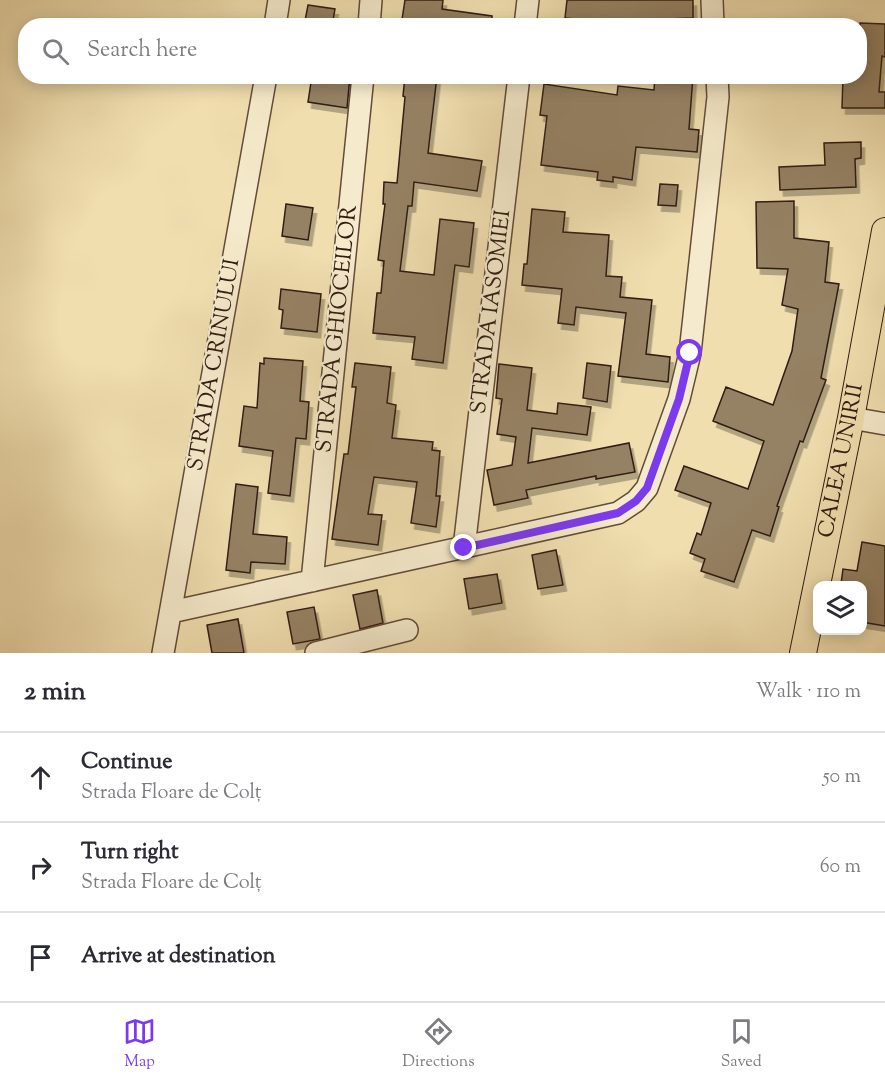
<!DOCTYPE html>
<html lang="en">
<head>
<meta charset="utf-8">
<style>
	:root { --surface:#fff; --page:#f7f7f7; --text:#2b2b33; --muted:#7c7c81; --line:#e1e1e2; --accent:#7c3aed }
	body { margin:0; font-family:"Sorts Mill Goudy",serif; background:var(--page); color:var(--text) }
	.controls { position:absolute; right:18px; bottom:18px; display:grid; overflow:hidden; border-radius:12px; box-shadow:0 3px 15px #0003 }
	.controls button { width:54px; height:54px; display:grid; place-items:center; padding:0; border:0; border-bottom:2px solid var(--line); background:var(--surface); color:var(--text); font:30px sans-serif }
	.stop { position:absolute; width:18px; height:18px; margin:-14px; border:4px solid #7c3aed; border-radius:50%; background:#fff }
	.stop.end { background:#7c3aed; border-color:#fff; box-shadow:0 2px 6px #0008 }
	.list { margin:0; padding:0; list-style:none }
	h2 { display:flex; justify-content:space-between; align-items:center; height:78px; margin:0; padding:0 24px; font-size:26px }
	h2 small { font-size:20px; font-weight:400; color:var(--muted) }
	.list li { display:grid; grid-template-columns:39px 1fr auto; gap:18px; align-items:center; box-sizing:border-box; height:90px; padding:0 24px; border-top:2px solid var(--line) }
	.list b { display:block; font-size:22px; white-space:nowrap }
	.list p { margin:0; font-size:20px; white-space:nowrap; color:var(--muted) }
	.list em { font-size:20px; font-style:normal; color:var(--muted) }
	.icon { flex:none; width:33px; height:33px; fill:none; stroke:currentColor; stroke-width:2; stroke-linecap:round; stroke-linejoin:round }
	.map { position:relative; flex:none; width:885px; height:653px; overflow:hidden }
	.search { position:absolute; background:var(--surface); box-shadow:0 3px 15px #0003; left:18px; right:18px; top:18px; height:66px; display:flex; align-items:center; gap:15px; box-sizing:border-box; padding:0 21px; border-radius:24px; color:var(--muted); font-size:22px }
	.sheet { height:348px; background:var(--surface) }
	nav { display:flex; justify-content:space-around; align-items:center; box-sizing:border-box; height:84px; border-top:2px solid var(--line); background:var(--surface); font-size:16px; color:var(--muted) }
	nav a { display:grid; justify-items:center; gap:3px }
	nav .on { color:var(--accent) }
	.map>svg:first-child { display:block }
	.building { fill:#958164; stroke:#321c12; stroke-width:1.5; filter:url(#shadow) }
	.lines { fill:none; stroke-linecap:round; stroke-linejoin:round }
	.minor-casing { stroke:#624c39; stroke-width:24 }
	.major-casing { stroke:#321c12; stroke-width:28 }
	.minor { stroke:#f5eacb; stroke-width:21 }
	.major { stroke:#f0deaf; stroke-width:26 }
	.route { stroke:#7c3aed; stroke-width:8 }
	.labels { text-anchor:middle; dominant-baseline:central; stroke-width:4.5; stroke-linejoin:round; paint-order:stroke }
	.street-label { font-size:22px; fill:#321c12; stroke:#f5eacb }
</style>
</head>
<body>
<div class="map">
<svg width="885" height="653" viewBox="0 0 885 653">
	<defs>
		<filter id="shadow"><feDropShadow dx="3.5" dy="6" stdDeviation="0" flood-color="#0004"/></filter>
	</defs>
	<rect width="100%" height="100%" fill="#f0deaf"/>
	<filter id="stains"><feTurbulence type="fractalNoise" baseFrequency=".00333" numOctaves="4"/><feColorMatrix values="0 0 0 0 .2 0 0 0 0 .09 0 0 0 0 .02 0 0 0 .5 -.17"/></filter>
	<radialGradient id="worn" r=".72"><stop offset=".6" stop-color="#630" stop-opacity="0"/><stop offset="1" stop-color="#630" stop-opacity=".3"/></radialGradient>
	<path class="building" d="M 405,0 L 443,0 L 442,9 L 492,16 L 492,26 L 401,26 Z
		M 567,0 L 693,0 L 693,18 L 640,20 L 640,25 L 565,18 Z
		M 308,5 L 335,9 L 332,26 L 304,26 Z
		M 860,23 L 885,24 L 885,57 L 882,56 L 879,92 L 885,92 L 885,108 L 842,108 L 843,76 L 860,76 Z
		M 312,76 L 350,76 L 347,108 L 308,102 Z
		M 405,76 L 437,76 L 428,153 L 482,161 L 477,191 L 414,182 L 412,206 L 408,206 L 400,271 L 434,275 L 440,219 L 474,223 L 469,267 L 455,265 L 443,363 L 412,359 L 415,337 L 373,333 L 377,293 L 381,293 L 384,261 L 378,260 L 385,204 L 383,204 L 384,182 L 397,183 L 405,97 L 403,96 Z
		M 655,76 L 693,76 L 689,129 L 699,130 L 697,152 L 636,147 L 632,180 L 613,177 L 613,182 L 597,180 L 598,172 L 541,165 L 547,116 L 540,115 L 544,84 L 617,95 L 618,86 L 654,90 Z
		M 861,142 L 861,158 L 855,159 L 856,187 L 780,190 L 779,167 L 825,165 L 824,143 Z
		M 660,184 L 678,185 L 676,206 L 658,205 Z
		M 794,201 L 794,238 L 829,242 L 825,282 L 839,284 L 821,378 L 826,380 L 803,442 L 800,441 L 777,506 L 779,507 L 770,536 L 752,530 L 734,582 L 701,571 L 705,559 L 690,553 L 697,533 L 701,535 L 711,503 L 675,490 L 684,466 L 748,489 L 764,441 L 713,421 L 726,387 L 773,405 L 792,351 L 798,309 L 782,305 L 788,269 L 757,268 L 756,202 Z
		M 286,204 L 313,208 L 308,240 L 282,236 Z
		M 532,209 L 565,212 L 563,232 L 609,235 L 606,276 L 622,277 L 620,297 L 652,300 L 646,354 L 670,357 L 668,382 L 618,376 L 626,313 L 576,307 L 574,325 L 558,323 L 562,289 L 522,285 L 524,264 L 527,264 Z
		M 281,289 L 321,294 L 317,332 L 281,328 L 283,310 L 279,309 Z
		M 264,358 L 303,361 L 300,401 L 309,402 L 306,439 L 296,438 L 290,496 L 268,493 L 273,451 L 239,446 L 244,406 L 257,408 L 260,363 L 264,364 Z
		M 355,363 L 391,367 L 387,403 L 396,405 L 392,438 L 433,442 L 432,450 L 440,451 L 436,496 L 440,496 L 436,527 L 411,523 L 417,482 L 374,477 L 368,514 L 382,515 L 378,545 L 332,539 L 344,454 L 348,454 L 356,387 L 352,387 Z
		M 587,363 L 611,366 L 607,402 L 583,398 Z
		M 499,364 L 532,368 L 527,410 L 557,414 L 558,403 L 591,407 L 587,435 L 532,428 L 528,463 L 629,443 L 635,472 L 596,479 L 596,476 L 526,490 L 528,498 L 494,505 L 487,470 L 512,465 L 516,437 L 497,434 L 502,399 L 496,398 Z
		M 236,484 L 258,487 L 253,534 L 287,537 L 285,564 L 251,562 L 250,573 L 226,570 Z
		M 862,542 L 885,546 L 885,626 L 862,622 L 862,585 L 841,584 L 843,569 L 857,571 Z
		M 556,550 L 563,585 L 538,589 L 532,555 Z
		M 497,574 L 502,603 L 469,609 L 464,579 Z
		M 377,590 L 383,623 L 360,629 L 353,595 Z
		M 314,607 L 320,639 L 293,644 L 287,612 Z
		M 238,619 L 244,653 L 212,653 L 207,625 Z"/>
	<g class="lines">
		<g class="minor-casing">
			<path id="minor" d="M 712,0 L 713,26
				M 275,26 L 279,0
				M 369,26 L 371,0
				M 525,26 L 528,0
				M 851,418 L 885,424
				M 464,548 L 519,76
				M 312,581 L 363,76
				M 171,612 L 618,513 L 636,501 L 647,488 L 679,399 L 690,353 L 718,97 L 717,76
				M 163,653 L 266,76
				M 316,653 L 407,630"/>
		</g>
		<g class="major-casing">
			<g id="major">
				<path id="s1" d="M 803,653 L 851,418 L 885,231"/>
			</g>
		</g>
		<use href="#minor" class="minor"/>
		<use href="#major" class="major"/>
	</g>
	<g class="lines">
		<path class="route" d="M 464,548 L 618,513 L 636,501 L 647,488 L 679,399 L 690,353"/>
	</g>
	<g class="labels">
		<g class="street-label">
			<text transform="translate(492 312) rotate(-83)">STRADA IASOMIEI</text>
			<text transform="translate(338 329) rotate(-84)">STRADA GHIOCEILOR</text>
			<text transform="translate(215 365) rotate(-80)">STRADA CRINULUI</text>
			<text stroke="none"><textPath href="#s1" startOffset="196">CALEA UNIRII</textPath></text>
		</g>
	</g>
	<rect width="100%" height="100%" filter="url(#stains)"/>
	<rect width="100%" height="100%" fill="url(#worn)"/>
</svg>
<div class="controls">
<button><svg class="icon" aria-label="layers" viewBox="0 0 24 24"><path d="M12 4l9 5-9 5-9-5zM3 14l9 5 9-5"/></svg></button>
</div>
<div class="stop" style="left:690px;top:353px"></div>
<div class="stop end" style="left:464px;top:548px"></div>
<div class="search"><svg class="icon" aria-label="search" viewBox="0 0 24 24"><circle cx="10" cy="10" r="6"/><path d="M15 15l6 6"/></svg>Search here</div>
</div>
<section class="sheet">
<h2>2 min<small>Walk · 110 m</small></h2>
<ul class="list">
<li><svg class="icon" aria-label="ahead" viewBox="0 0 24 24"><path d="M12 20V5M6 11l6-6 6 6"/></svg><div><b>Continue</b><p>Strada Floare de Colț</p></div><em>50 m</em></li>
<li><svg class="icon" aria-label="right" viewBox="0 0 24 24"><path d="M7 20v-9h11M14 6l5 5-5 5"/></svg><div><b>Turn right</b><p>Strada Floare de Colț</p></div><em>60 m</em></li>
<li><svg class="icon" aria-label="arrive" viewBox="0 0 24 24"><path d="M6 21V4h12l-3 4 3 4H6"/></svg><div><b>Arrive at destination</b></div></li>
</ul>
</section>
<nav>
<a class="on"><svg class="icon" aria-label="map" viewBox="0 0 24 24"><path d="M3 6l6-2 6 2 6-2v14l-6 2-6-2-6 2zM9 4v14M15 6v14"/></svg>Map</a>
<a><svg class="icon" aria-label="directions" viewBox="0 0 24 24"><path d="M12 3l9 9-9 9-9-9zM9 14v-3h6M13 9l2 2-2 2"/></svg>Directions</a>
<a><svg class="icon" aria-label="saved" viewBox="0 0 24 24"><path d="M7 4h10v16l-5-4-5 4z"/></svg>Saved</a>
</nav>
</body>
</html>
